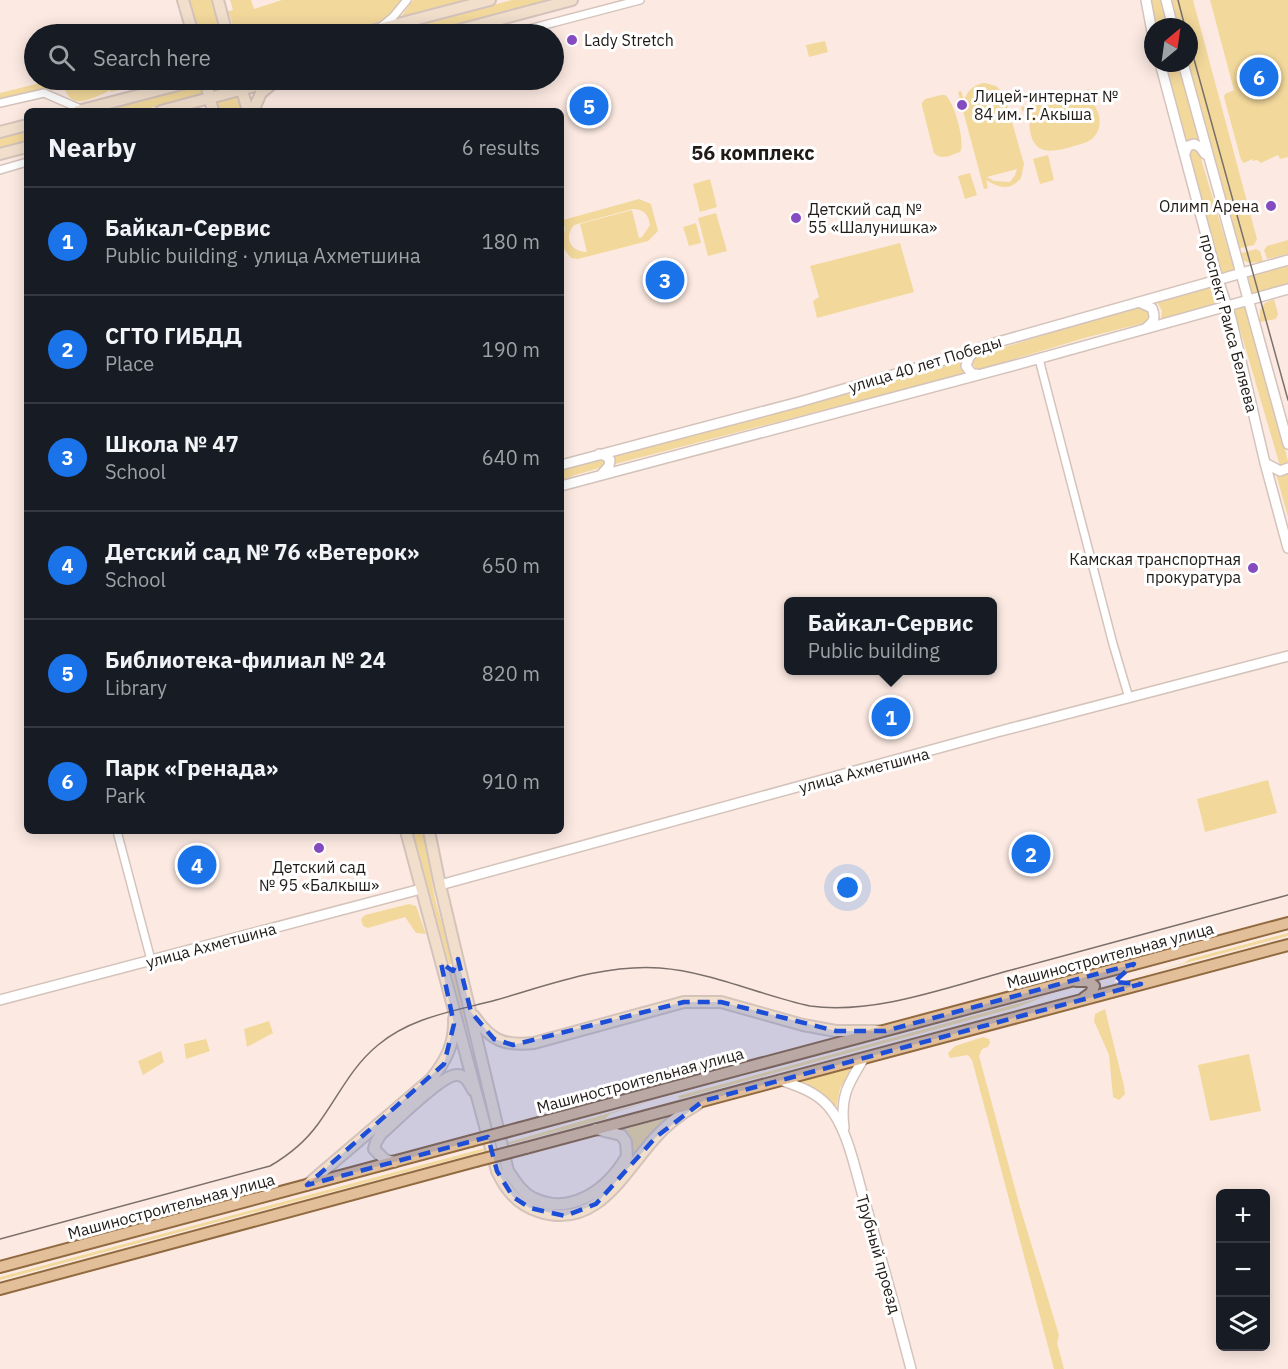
<!DOCTYPE html>
<html lang="en">
<head>
<meta charset="utf-8">
<style>
	:root { --surface:#171b24; --page:#20242c; --text:#f1f3f6; --muted:#9ea1a6; --line:#363941; --accent:#1a73e8 }
	body { margin:0; font-family:"IBM Plex Sans",sans-serif; background:var(--page); color:var(--text) }
	.controls { position:absolute; right:18px; bottom:18px; display:grid; overflow:hidden; border-radius:9px; box-shadow:0 3px 15px #0003 }
	.controls button { width:54px; height:54px; display:grid; place-items:center; padding:0; border:0; border-bottom:2px solid var(--line); background:var(--surface); color:var(--text); font:30px sans-serif }
	.compass { position:absolute; left:1144px; top:18px; width:54px; height:54px; border-radius:50%; background:var(--surface); box-shadow:0 3px 15px #0003; rotate:29deg }
	.you { position:absolute; left:848px; top:888px; width:21px; height:21px; margin:-15px; border:4px solid #fff; border-radius:50%; background:#1a73e8; box-shadow:0 0 0 9px #1a73e833 }
	.badge { display:grid; place-items:center; width:39px; height:39px; border-radius:50%; background:var(--accent); color:#fff; font-size:20px; font-weight:700 }
	.pin { position:absolute; translate:-50% -50%; border:3px solid #fff; box-shadow:0 2px 6px #0006 }
	.popup { position:absolute; left:784px; top:597px; width:213px; height:78px; box-sizing:border-box; display:grid; place-content:center; border-radius:9px; background:var(--surface); filter:drop-shadow(0 2px 4px #0005); font-size:20px; white-space:nowrap; color:var(--muted) }
	.popup b { font-size:22px; color:var(--text) }
	.popup::after { content:''; position:absolute; left:50%; top:100%; margin-left:-12px; border:12px solid transparent; border-top-color:var(--surface) }
	.list { margin:0; padding:0; list-style:none }
	h2 { display:flex; justify-content:space-between; align-items:center; height:78px; margin:0; padding:0 24px; font-size:26px }
	h2 small { font-size:20px; font-weight:400; color:var(--muted) }
	.list li { display:grid; grid-template-columns:39px 1fr auto; gap:18px; align-items:center; box-sizing:border-box; height:108px; padding:0 24px; border-top:2px solid var(--line) }
	.list b { display:block; font-size:22px; white-space:nowrap }
	.list p { margin:0; font-size:20px; white-space:nowrap; color:var(--muted) }
	.list em { font-size:20px; font-style:normal; color:var(--muted) }
	.icon { flex:none; width:33px; height:33px; fill:none; stroke:currentColor; stroke-width:2; stroke-linecap:round; stroke-linejoin:round }
	.map { position:relative; flex:none; width:1288px; height:1369px; overflow:hidden }
	.search { position:absolute; background:var(--surface); box-shadow:0 3px 15px #0003; left:24px; top:24px; width:540px; height:66px; display:flex; align-items:center; gap:15px; box-sizing:border-box; padding:0 21px; border-radius:33px; color:var(--muted); font-size:22px }
	.panel { position:absolute; background:var(--surface); box-shadow:0 3px 15px #0003; left:24px; top:108px; width:540px; height:726px; border-radius:9px }
	.map>svg:first-child { display:block }
	.green { fill:#f2d89b; fill-rule:evenodd }
	.lines { fill:none; stroke-linecap:round; stroke-linejoin:round }
	.minor-casing { stroke:#d4c3bb; stroke-width:10 }
	.tertiary-casing { stroke:#d4c3bb; stroke-width:12 }
	.secondary-casing { stroke:#d4c3bb; stroke-width:14 }
	.primary-casing { stroke:#926a40; stroke-width:14 }
	.minor { stroke:#fff; stroke-width:7 }
	.tertiary { stroke:#fff; stroke-width:9 }
	.secondary { stroke:#f1dfcc; stroke-width:10 }
	.primary { stroke:#e2bf99; stroke-width:10 }
	.tram { stroke:#7a6f6a; stroke-width:1.5 }
	.primary-bridge-casing { stroke:#926a40; stroke-width:14; stroke-linecap:butt }
	.primary-bridge { stroke:#e2bf99; stroke-width:10 }
	.marked { fill:#1d4ed8; fill-opacity:0.2; stroke:#1d4ed8; stroke-width:4.5; stroke-dasharray:12 8; stroke-linejoin:round }
	.poi-dot { fill:#854cc2; stroke:#fff; stroke-width:2 }
	.labels { text-anchor:middle; dominant-baseline:central; stroke-width:6; stroke-linejoin:round; paint-order:stroke }
	.poi-label { font-size:16px; fill:#211b18; stroke:#fff; text-anchor:start }
	.street-label { font-size:16px; fill:#211b18; stroke:#fff }
	.quarter-label { font-size:20px; font-weight:bold; fill:#211b18; stroke:#fff }
</style>
</head>
<body>
<div class="map">
<svg width="1288" height="1369" viewBox="0 0 1288 1369">
	<rect width="100%" height="100%" fill="#fceae2"/>
	<path class="green" d="M 189,0 L 211,0 L 220,34 L 198,34 Z
		M 230,0 L 251,0 L 254,9 L 282,0 L 404,0 L 398,8 L 380,22 L 335,34 L 236,34 L 228,11 L 233,10 Z
		M 413,0 L 465,0 L 401,17 Z
		M 512,0 L 554,0 L 425,34 L 383,34 Z
		M 1150,0 L 1162,0 L 1169,27 L 1155,27 Z
		M 1170,0 L 1193,0 L 1257,239 L 1254,245 L 1237,249 L 1187,63 L 1189,63 L 1189,27 L 1177,27 Z
		M 1210,0 L 1288,0 L 1288,157 L 1280,159 L 1278,155 L 1261,163 L 1257,160 L 1253,161 L 1252,159 L 1244,163 L 1241,160 L 1224,97 L 1225,94 L 1234,90 Z
		M 825,41 L 828,52 L 809,57 L 806,45 Z
		M 1163,63 L 1179,63 L 1200,140 L 1194,140 L 1185,144 Z
		M 52,80 L 57,80 L 58,81 L 53,89 L 36,90 L 0,99 L 0,93 Z
		M 62,80 L 100,80 L 109,91 C 86,101 69,112 62,80 Z
		M 102,80 L 158,80 L 111,92 Z
		M 985,83 L 996,86 L 1004,94 L 1024,164 L 1021,178 C 1010,191 999,188 986,180 L 988,188 L 984,189 L 958,92 L 961,91 L 964,100 C 968,90 974,84 985,83 ZM 1017,169 L 1015,175 L 1010,182 L 994,181 L 987,177 Z
		M 201,84 L 204,94 L 139,111 L 98,111 Z
		M 1089,89 L 1090,93 L 1084,95 C 1098,104 1107,125 1092,139 C 1087,143 1080,144 1074,146 C 1058,151 1036,157 1031,135 C 1028,124 1029,119 1035,108 L 1022,111 L 1021,107 Z
		M 941,95 L 945,95 C 954,100 966,144 960,152 C 951,155 941,161 934,153 L 922,106 L 922,103 L 925,99 Z
		M 236,96 L 241,111 L 219,111 L 217,101 Z
		M 27,130 L 27,141 L 0,148 L 0,137 Z
		M 1193,149 L 1199,152 L 1235,272 L 1221,276 L 1189,155 Z
		M 1048,155 L 1054,180 L 1040,184 L 1033,159 Z
		M 970,173 L 977,195 L 965,199 L 958,176 Z
		M 710,179 L 717,207 L 700,212 L 693,184 Z
		M 639,199 L 651,204 L 658,231 L 648,241 L 578,259 L 571,258 L 564,249 L 562,235 L 565,230 L 563,220 ZM 632,209 C 644,209 648,214 650,225 L 642,237 L 639,238 L 632,210 L 580,224 L 587,252 C 571,252 563,238 574,225 Z
		M 716,213 L 727,251 L 708,256 L 698,218 Z
		M 696,223 L 701,243 L 689,246 L 683,227 Z
		M 1288,240 L 1288,254 L 1267,259 L 1264,250 L 1267,246 Z
		M 900,243 L 914,292 L 817,318 L 813,301 L 819,297 L 810,266 Z
		M 1256,249 L 1260,251 L 1263,261 C 1252,264 1244,264 1238,254 Z
		M 1288,265 L 1288,285 L 1250,295 L 1245,278 Z
		M 1219,285 L 1224,305 L 1172,319 L 1161,318 L 1162,311 L 1157,302 Z
		M 1274,299 L 1278,314 L 1276,319 L 1260,322 L 1260,310 L 1265,303 Z
		M 1139,306 L 1148,309 L 1151,317 L 1148,322 L 1088,337 L 981,369 L 976,369 C 972,364 972,361 976,356 Z
		M 1247,306 L 1288,461 L 1287,464 L 1280,466 L 1234,309 Z
		M 963,361 L 963,368 L 966,373 L 615,464 L 613,463 L 611,455 Z
		M 598,457 L 605,461 L 603,467 L 575,475 L 561,481 L 561,468 Z
		M 1276,474 L 1283,476 L 1288,474 L 1288,517 Z
		M 1268,780 L 1277,813 L 1205,832 L 1197,799 Z
		M 413,831 L 423,831 L 435,899 L 453,963 L 451,964 L 449,964 Z
		M 409,904 L 416,906 L 426,934 L 416,933 L 405,917 L 368,928 L 363,926 L 361,919 L 365,915 Z
		M 1288,933 L 1288,936 L 1126,979 L 1184,963 L 1190,959 Z
		M 451,971 L 454,971 L 473,1055 Z
		M 1046,996 L 1018,1007 L 679,1099 L 678,1096 Z
		M 1105,1009 L 1124,1086 L 1125,1094 L 1119,1100 L 1113,1097 L 1109,1055 L 1094,1021 L 1095,1014 Z
		M 269,1021 L 273,1033 L 247,1047 L 244,1029 Z
		M 983,1037 L 989,1039 L 990,1043 L 988,1047 L 982,1049 L 979,1056 L 1020,1207 L 1059,1335 L 1057,1343 L 1064,1369 L 1054,1369 L 972,1060 L 968,1055 L 950,1058 L 949,1056 L 948,1053 L 955,1046 Z
		M 206,1039 L 210,1051 L 186,1059 L 184,1044 Z
		M 161,1051 L 164,1062 L 143,1075 L 138,1061 Z
		M 1249,1054 L 1261,1111 L 1210,1121 L 1198,1065 Z
		M 701,1059 L 727,1065 L 670,1080 L 676,1068 Z
		M 856,1067 L 840,1088 L 836,1109 L 796,1082 Z
		M 659,1072 L 662,1075 L 658,1079 L 606,1093 L 601,1091 L 604,1087 Z
		M 661,1098 L 610,1114 L 605,1119 L 0,1280 L 0,1277 L 523,1138 Z
		M 666,1118 L 631,1161 L 630,1160 C 636,1148 634,1137 622,1130 Z"/>
	<g class="lines">
		<g class="minor-casing">
			<path id="minor" d="M 382,26 L 393,17 L 407,0
				M 510,34 L 640,0
				M 0,103 L 44,93 L 83,110
				M 0,170 L 27,162
				M 1039,359 L 1113,644 L 1129,698
				M 117,831 L 151,960"/>
		</g>
		<g class="tertiary-casing">
			<path id="tertiary" d="M 1146,0 L 1153,37
				M 1166,0 L 1173,27
				M 1160,63 L 1218,280 L 1231,318 L 1265,463 L 1288,548
				M 1183,63 L 1288,444
				M 1185,153 L 1188,146 L 1194,144 L 1200,147 L 1205,154
				M 1141,303 L 1152,308 C 1156,318 1154,322 1146,328
				M 974,352 L 969,357 L 966,366 L 972,374 L 976,374
				M 599,454 L 606,456 L 610,460 L 609,466 L 602,474
				M 1265,463 L 1280,471 L 1288,468
				M 561,465 L 799,402 L 958,356 L 998,342 L 1288,260
				M 561,486 L 1023,363 L 1288,289
				M 440,885 L 997,732 L 1288,656
				M 0,1000 L 421,889
				M 780,1080 C 798,1086 816,1092 828,1106 C 847,1127 855,1169 863,1196 C 880,1253 896,1311 911,1369
				M 844,1128 C 840,1096 848,1084 864,1058"/>
		</g>
		<g class="secondary-casing">
			<path id="secondary" d="M 183,0 L 193,34
				M 218,0 L 227,34
				M 360,34 L 490,0
				M 444,34 L 572,0
				M 205,80 L 213,111
				M 239,80 L 248,111
				M 78,111 L 197,80
				M 161,111 L 277,80
				M 253,111 L 261,93 L 273,83
				M 0,132 L 27,125
				M 0,154 L 27,147
				M 406,831 L 497,1171 C 506,1190 517,1204 538,1211 C 595,1231 623,1174 654,1139 C 666,1125 682,1113 698,1104
				M 429,831 L 440,885 L 508,1171 C 515,1181 522,1193 533,1198 C 571,1217 608,1189 627,1156 L 626,1142 L 621,1135 L 596,1129
				M 474,1016 C 491,1041 504,1046 534,1043 L 684,1002 L 721,1002 L 803,1025 L 836,1031 L 879,1031
				M 394,1162 L 385,1160 L 374,1149 L 376,1142 L 381,1134 C 395,1122 440,1076 456,1075 C 465,1074 469,1083 473,1090
				M 307,1185 L 431,1079 C 446,1061 455,1043 454,1019"/>
		</g>
		<g class="primary-casing">
			<path id="primary" d="M 1076,981 L 1088,981 L 1094,986 L 1091,993 L 1084,998
				M 520,1128 L 1288,923
				M 526,1148 L 1288,945
				M 0,1267 L 471,1141
				M 0,1289 L 476,1161"/>
		</g>
		<use href="#minor" class="minor"/>
		<use href="#tertiary" class="tertiary"/>
		<use href="#secondary" class="secondary"/>
		<use href="#primary" class="primary"/>
		<path class="tram" d="M 1178,0 L 1185,27
			M 1189,41 L 1288,400
			M 0,1239 L 270,1166 C 289,1155 305,1142 318,1124 C 338,1097 351,1067 378,1045 C 411,1017 455,1011 496,1000 C 549,985 603,964 660,968 C 711,972 760,995 810,1006 C 876,1015 950,986 1015,969 C 1106,944 1197,920 1288,895"/>
		<g class="primary-bridge-casing">
			<path id="primary-bridge" d="M 471,1141 L 520,1128
				M 476,1161 L 526,1148"/>
		</g>
		<use href="#primary-bridge" class="primary-bridge"/>
	</g>
	<path class="marked" d="M 458,959 L 471,1012 L 494,1039 L 513,1045 L 684,1002 L 721,1002 L 836,1031 L 885,1031 L 1134,964 L 1114,982 L 1141,984 L 703,1101 L 656,1137 L 596,1204 L 565,1216 L 530,1208 L 513,1197 L 497,1171 L 488,1137 L 307,1185 L 444,1064 L 454,1024 L 441,963 L 453,971 Z"/>
	<g class="poi-dot">
		<circle cx="572" cy="40" r="6"/>
		<circle cx="962" cy="105" r="6"/>
		<circle cx="1271" cy="206" r="6"/>
		<circle cx="796" cy="218" r="6"/>
		<circle cx="1253" cy="568" r="6"/>
		<circle cx="319" cy="848" r="6"/>
	</g>
	<g class="labels">
		<g class="poi-label">
			<text x="584" y="40">Lady Stretch</text>
			<text x="974" y="96">Лицей-интернат №<tspan x="974" dy="18">84 им. Г. Акыша</tspan></text>
			<text x="1259" y="206" text-anchor="end">Олимп Арена</text>
			<text x="808" y="209">Детский сад №<tspan x="808" dy="18">55 «Шалунишка»</tspan></text>
			<text x="1241" y="559" text-anchor="end">Камская транспортная<tspan x="1241" dy="18">прокуратура</tspan></text>
			<text x="319" y="867" text-anchor="middle">Детский сад<tspan x="319" dy="18">№ 95 «Балкыш»</tspan></text>
		</g>
		<g class="street-label">
			<text transform="translate(1229 323) rotate(75)">проспект Раиса Беляева</text>
			<text transform="translate(925 364) rotate(-17)">улица 40 лет Победы</text>
			<text transform="translate(864 770) rotate(-15)">улица Ахметшина</text>
			<text transform="translate(211 945) rotate(-15)">улица Ахметшина</text>
			<text transform="translate(1110 955) rotate(-15)">Машиностроительная улица</text>
			<text transform="translate(640 1080) rotate(-15)">Машиностроительная улица</text>
			<text transform="translate(171 1206) rotate(-15)">Машиностроительная улица</text>
			<text transform="translate(879 1254) rotate(74)">Трубный проезд</text>
		</g>
		<g class="quarter-label">
			<text x="753" y="152">56 комплекс</text>
		</g>
	</g>
</svg>
<div class="controls">
<button>+</button>
<button>−</button>
<button><svg class="icon" aria-label="layers" viewBox="0 0 24 24"><path d="M12 4l9 5-9 5-9-5zM3 14l9 5 9-5"/></svg></button>
</div>
<svg class="compass" viewBox="-18 -18 36 36"><path d="M0-13l5 13h-10z" fill="#e53935"/><path d="M0 13l5-13h-10z" fill="#9ea1a6"/></svg>
<div class="you"></div>
<div class="pin badge" style="left:891px;top:717px">1</div>
<div class="popup"><b>Байкал-Сервис</b>Public building</div>
<div class="pin badge" style="left:1031px;top:854px">2</div>
<div class="pin badge" style="left:665px;top:280px">3</div>
<div class="pin badge" style="left:197px;top:865px">4</div>
<div class="pin badge" style="left:589px;top:106px">5</div>
<div class="pin badge" style="left:1259px;top:77px">6</div>
<div class="search"><svg class="icon" aria-label="search" viewBox="0 0 24 24"><circle cx="10" cy="10" r="6"/><path d="M15 15l6 6"/></svg>Search here</div>
<section class="panel">
<h2>Nearby<small>6 results</small></h2>
<ul class="list">
<li><span class="badge">1</span><div><b>Байкал-Сервис</b><p>Public building · улица Ахметшина</p></div><em>180 m</em></li>
<li><span class="badge">2</span><div><b>СГТО ГИБДД</b><p>Place</p></div><em>190 m</em></li>
<li><span class="badge">3</span><div><b>Школа № 47</b><p>School</p></div><em>640 m</em></li>
<li><span class="badge">4</span><div><b>Детский сад № 76 «Ветерок»</b><p>School</p></div><em>650 m</em></li>
<li><span class="badge">5</span><div><b>Библиотека-филиал № 24</b><p>Library</p></div><em>820 m</em></li>
<li><span class="badge">6</span><div><b>Парк «Гренада»</b><p>Park</p></div><em>910 m</em></li>
</ul>
</section>
</div>
</body>
</html>
